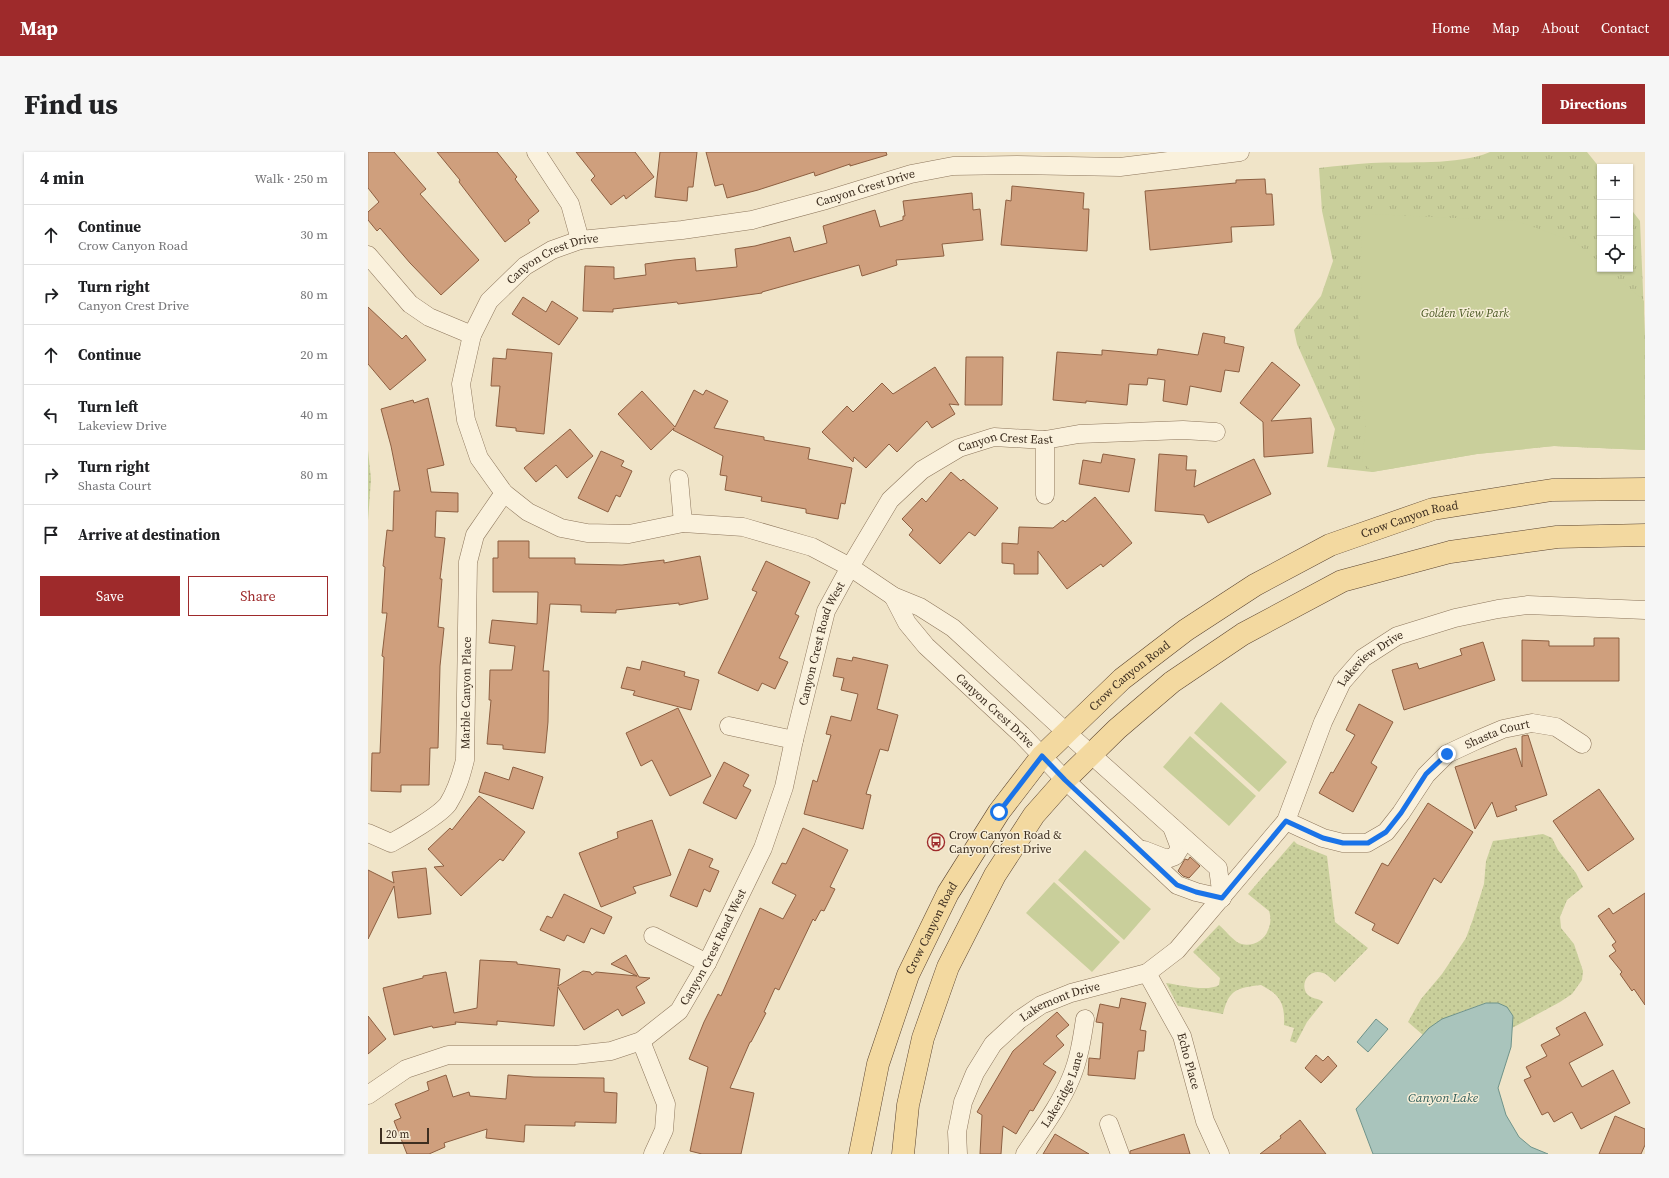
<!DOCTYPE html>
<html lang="en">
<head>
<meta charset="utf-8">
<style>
	:root { --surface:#fff; --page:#f6f6f6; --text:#202124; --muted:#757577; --line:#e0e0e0; --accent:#9e2a2b }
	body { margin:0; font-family:"Source Serif 4",serif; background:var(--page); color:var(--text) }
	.controls { position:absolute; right:12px; top:12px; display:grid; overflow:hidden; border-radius:0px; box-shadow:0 1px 3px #0004 }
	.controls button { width:36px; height:36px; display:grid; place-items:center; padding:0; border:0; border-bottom:1px solid var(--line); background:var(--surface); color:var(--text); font:20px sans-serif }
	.scale { position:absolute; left:12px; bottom:10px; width:49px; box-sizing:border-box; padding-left:4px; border:2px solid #3d2e20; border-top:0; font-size:11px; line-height:14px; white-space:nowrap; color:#3d2e20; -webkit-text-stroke:3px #f7eed8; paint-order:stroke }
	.stop { position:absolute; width:12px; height:12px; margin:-9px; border:3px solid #1a73e8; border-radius:50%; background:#fff }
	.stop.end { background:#1a73e8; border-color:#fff; box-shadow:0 1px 4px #0008 }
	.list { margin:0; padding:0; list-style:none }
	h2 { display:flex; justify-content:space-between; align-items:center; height:52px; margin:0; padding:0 16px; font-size:17px }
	h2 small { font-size:13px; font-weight:400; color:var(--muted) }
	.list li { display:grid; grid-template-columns:26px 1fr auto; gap:12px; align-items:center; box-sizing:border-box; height:60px; padding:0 16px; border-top:1px solid var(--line) }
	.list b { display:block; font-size:15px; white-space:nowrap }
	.list p { margin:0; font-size:13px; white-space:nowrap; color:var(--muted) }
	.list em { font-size:13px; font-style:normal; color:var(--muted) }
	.actions { display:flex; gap:8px; padding:12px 16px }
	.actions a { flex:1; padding:9px 0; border:1px solid var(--accent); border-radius:0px; text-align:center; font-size:14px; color:var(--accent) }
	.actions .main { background:var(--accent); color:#fff }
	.icon { flex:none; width:22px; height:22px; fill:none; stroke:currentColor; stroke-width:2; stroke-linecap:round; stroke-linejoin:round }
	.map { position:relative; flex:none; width:1277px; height:1002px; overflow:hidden; border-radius:0px }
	header { display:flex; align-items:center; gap:24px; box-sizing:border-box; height:56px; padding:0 20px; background:var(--accent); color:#fff }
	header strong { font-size:19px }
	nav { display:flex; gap:22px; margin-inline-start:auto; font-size:14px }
	.intro { display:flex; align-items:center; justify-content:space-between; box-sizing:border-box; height:96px; padding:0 24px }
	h1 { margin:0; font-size:28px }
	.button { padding:10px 18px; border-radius:0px; background:var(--accent); color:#fff; font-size:14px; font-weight:700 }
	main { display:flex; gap:24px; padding:0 24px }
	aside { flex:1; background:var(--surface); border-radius:0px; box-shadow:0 1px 3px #0004 }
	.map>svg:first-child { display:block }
	.grass { fill:url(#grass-dots) }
	.park { fill:url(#park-tufts) }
	.garden { fill:#c9cf9b }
	.water { fill:#a9c4bc; stroke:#6f938a }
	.building { fill:#cf9f7d; stroke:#8d5f41 }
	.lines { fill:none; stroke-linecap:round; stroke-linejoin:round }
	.minor-casing { stroke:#8d765c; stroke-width:19 }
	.major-casing { stroke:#5b4430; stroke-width:23 }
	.minor { stroke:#faf1dc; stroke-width:18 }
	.major { stroke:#f3d9a0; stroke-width:22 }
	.route { stroke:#1a73e8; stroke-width:5 }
	.labels { text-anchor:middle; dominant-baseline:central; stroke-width:3; stroke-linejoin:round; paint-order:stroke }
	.street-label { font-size:12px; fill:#3d2e20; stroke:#f7eed8 }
	.park-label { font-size:12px; font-style:italic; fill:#4d5a26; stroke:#f7eed8 }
	.poi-label { font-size:12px; fill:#3d2e20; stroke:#f7eed8; text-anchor:start }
	.water-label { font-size:13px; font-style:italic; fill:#2f5d5a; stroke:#f7eed8 }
</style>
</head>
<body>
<header>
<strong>Map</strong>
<nav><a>Home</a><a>Map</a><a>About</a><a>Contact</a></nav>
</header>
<div class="intro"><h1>Find us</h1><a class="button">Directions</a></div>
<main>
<aside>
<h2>4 min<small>Walk · 250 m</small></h2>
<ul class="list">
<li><svg class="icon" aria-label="ahead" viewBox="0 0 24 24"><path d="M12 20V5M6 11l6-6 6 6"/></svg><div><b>Continue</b><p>Crow Canyon Road</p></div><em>30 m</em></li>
<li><svg class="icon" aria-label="right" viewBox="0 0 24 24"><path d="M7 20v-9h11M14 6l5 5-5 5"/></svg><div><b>Turn right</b><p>Canyon Crest Drive</p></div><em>80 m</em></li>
<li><svg class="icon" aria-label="ahead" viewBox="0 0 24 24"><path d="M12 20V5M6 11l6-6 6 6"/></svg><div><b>Continue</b></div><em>20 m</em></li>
<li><svg class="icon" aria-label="left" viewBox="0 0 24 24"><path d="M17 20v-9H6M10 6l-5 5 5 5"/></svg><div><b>Turn left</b><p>Lakeview Drive</p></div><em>40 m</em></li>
<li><svg class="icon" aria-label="right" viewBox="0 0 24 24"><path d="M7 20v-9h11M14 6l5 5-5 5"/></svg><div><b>Turn right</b><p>Shasta Court</p></div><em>80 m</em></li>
<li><svg class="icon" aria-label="arrive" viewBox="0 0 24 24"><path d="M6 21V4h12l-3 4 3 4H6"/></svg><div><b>Arrive at destination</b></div></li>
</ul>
<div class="actions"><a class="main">Save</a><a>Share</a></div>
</aside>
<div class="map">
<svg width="1277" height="1002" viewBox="0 0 1277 1002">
	<defs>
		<pattern id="grass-dots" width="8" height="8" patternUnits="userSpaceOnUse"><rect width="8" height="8" fill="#c9cf9b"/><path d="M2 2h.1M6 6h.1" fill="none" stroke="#aeb285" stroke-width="1.8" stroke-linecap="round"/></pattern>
		<pattern id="park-tufts" width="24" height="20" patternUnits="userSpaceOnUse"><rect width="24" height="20" fill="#c9cf9b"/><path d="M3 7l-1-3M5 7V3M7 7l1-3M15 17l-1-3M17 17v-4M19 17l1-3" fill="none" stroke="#aeb285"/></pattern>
	</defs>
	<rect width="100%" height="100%" fill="#f0e4c8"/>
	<path class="grass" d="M 0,298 L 3,327 L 0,369 Z
		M 1175,682 L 1184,686 L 1190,698 L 1208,721 L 1215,735 L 1199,748 L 1192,765 L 1193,776 L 1206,792 L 1215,819 L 1214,828 L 1204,842 L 1192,850 L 1144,876 L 1145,864 L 1118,851 C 1095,859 1072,865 1055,883 L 1040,870 L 1053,847 L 1074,822 L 1098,786 L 1105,767 L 1116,732 L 1118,709 L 1125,689 Z
		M 926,689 L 929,692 L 959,704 L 967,770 L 1000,796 L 967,830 C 963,827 959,822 955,821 C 942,816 931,831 939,842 C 943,847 951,846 955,850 L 939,870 L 928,891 L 922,889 L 926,876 L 916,873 C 917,851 912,843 893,833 C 869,836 861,837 855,862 L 810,854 L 798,831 C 811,833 840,840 851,833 L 852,826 L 825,800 L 851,773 C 857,778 863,786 869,790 C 880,797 896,790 900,778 C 903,772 903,765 901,759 L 880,742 Z"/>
	<path class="park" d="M 1122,0 L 1219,0 L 1232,16 L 1232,117 L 1262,117 L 1262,56 L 1272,69 L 1277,185 L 1277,298 L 1186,294 L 1109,302 L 1004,320 L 959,315 L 967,277 L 929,192 L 926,178 L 953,144 L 965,109 L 954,59 L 951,16 C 968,14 986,12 1003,11 C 1039,9 1089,14 1122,0 Z"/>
	<path class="garden" d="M 1003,62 L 1149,69 L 1207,90 L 1232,111 L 1232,117 L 1239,117 L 1276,149 L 1277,298 L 1186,294 L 1109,302 L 1004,320 L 994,309 L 998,272 L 992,245 L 991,169 L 989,158 L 994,146 L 993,70 Z
		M 853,550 L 919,610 L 891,640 L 826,581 Z
		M 822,584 L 888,644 L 861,674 L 795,615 Z
		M 717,698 L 783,757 L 756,788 L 690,728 Z
		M 686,730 L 752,790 L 724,820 L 658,761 Z"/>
	<path class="water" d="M 1118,851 L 1130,851 L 1139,855 L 1145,864 L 1143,895 L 1130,936 L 1138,963 L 1151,985 L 1163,995 L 1180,1002 L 1005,1002 L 988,957 L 1061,876 L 1074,867 Z
		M 1008,867 L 1020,877 L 1000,900 L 989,890 Z"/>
	<path class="building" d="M 0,0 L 26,0 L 58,37 L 52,42 L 111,108 L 73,143 L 42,111 L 12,76 L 9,79 L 0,68 L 0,60 L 11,50 L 0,36 Z
		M 69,0 L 129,0 L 149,25 L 147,27 L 171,59 L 160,68 L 162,71 L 137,90 L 91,30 L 92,28 Z
		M 208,0 L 267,0 L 286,25 L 258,47 L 256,43 L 243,53 L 223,28 L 227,24 Z
		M 292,0 L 329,0 L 325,35 L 320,35 L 319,49 L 287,45 Z
		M 338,0 L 518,0 L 519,3 L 482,14 L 482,12 L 447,24 L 446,20 L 390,38 L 359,46 L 355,32 L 347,34 Z
		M 897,27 L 898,42 L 904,42 L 906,73 L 863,75 L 864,90 L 782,98 L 777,39 L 868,31 L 868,28 Z
		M 644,34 L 716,41 L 715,57 L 721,57 L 719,99 L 633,93 L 638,48 L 643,49 Z
		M 604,41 L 605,58 L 612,57 L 615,88 L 574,92 L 576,104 L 528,108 L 529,113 L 494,124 L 491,113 L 394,140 L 394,141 L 343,148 L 310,152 L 309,150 L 245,157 L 245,160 L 215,159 L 217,114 L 246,115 L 246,127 L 278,123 L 277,112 L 306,108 L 327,106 L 328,119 L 369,115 L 367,97 L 387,94 L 422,85 L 426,100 L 459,91 L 455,74 L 507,58 L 512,75 L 535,68 L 535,64 L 537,64 L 535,49 Z
		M 155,145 L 178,160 L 184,149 L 210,166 L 191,193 L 144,162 Z
		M 0,155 L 34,187 L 38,183 L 58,208 L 22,238 L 0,212 Z
		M 835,181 L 857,185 L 856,191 L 876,195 L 871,220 L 857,218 L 853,240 L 822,234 L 819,253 L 795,249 L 797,228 L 780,226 L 779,233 L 761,232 L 759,253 L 718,249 L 718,251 L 685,248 L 689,200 L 734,203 L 734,198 L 789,203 L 790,197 L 830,203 Z
		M 139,197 L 184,201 L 176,282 L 148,279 L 148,276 L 128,274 L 132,234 L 123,234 L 125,206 L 138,207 Z
		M 598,205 L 635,205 L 634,253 L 597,253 Z
		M 904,210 L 932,233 L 903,269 L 943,266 L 945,301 L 896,305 L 895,270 L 872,251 Z
		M 567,215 L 591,253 L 581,252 L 587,262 L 564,276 L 559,269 L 529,300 L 521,292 L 498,316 L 486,305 L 485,310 L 454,280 L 479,254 L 485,260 L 514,231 L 525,242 Z
		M 326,238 L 335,243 L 338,238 L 360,249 L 346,276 L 396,285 L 396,288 L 442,296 L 440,307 L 484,316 L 477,352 L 473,351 L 470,367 L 438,361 L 438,357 L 393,349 L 394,345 L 357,338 L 359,324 L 352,323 L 355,304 L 305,278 L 306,276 L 283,298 L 250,262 L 274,239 L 307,275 Z
		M 60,246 L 76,313 L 59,317 L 63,340 L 90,341 L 90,360 L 68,359 L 67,385 L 77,386 L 72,427 L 74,427 L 70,475 L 76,476 L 72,514 L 70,596 L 62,596 L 61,633 L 33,633 L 33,640 L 3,639 L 4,601 L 12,601 L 16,505 L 14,504 L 19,461 L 14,461 L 17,415 L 15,414 L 19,378 L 25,379 L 26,339 L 32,339 L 23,294 L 13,257 L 45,248 L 46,251 Z
		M 202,277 L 225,304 L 199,326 L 188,313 L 168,330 L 156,316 Z
		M 233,299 L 256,309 L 253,314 L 264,319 L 252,345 L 248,343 L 240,360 L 210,346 Z
		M 735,302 L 767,307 L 761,340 L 711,332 L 715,308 L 733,311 Z
		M 791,302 L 819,304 L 818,318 L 828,318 L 826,335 L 886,307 L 903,342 L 840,371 L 836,363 L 787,359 Z
		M 583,320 L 593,329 L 595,327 L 630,356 L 607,384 L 601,380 L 572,412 L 541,383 L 545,378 L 534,367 L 554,346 L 558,350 Z
		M 727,345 L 764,391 L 735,415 L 733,412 L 699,437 L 670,399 L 670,422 L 646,422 L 646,412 L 634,411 L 634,391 L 650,392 L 651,375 L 685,376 L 695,368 L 697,370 Z
		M 130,389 L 161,389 L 161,406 L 207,406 L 207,412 L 254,413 L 296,408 L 296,411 L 332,404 L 340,447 L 311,453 L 311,451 L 248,458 L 248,461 L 213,460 L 213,453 L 182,452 L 175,519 L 181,519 L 180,570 L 177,601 L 135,597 L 135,593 L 119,592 L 123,548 L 121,548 L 122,518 L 144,518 L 147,494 L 121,491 L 124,468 L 169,472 L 170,440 L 125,440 L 125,406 L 130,406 Z
		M 398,409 L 442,430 L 427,462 L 431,464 L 411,506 L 420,510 L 407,537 L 394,531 L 390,539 L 350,521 L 389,440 L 384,438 Z
		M 1226,486 L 1251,486 L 1251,529 L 1154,529 L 1154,488 L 1181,489 L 1181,494 L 1226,494 Z
		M 1115,490 L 1127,528 L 1036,558 L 1024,518 L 1049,511 L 1051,517 L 1094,503 L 1092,497 Z
		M 485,505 L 520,513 L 509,557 L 530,563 L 520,599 L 512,597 L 498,642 L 503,643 L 495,677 L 436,662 L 445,628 L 449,630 L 463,583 L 458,582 L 463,564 L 483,569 L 490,542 L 473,538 L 476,526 L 465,524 L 469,506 L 484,509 Z
		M 274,509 L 317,520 L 316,524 L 331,528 L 323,558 L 265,543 L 267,539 L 253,536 L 259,515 L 272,518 Z
		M 991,552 L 1025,570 L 1003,611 L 1009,615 L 985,660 L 951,641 L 963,620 L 965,621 L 987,583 L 978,578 Z
		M 310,556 L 343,624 L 302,644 L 284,608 L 273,614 L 258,581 Z
		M 1160,583 L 1179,643 L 1147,654 L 1149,658 L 1129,665 L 1124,650 L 1107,677 L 1087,615 L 1148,596 L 1154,615 L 1154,584 Z
		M 356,610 L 381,623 L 375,634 L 383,638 L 368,667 L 335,651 Z
		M 145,615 L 175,625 L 165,657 L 111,640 L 117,620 L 141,628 Z
		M 1231,637 L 1266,687 L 1220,719 L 1185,669 Z
		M 111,644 L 157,680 L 135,709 L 132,707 L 93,744 L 66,715 L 76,714 L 60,697 L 82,676 L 84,678 Z
		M 1060,651 L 1105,680 L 1073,731 L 1066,726 L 1030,792 L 1004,778 L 1007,772 L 987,761 L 1014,711 L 1020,714 Z
		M 284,668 L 303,723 L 265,735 L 268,741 L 233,755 L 211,701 L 250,686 L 249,680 Z
		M 435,676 L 480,698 L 462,735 L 467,737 L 456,759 L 453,758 L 447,769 L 445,767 L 411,838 L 407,836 L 396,860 L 398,861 L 383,890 L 382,890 L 362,936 L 386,941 L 373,1002 L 334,1002 L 322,999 L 340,915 L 321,907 L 336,870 L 350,842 L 353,844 L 392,756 L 415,767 L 428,743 L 404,731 L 414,711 L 418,712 Z
		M 321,697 L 345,707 L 341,715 L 351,719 L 342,740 L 336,737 L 329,755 L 302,744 Z
		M 822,705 L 832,714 L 821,726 L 815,724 L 810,719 L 817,707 L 820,708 Z
		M 58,716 L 63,762 L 30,766 L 26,734 L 0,787 L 0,718 L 26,731 L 24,720 Z
		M 1277,741 L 1277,853 L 1266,837 L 1264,839 L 1252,822 L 1254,820 L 1241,804 L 1248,799 L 1244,793 L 1248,790 L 1230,764 L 1241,756 L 1245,762 Z
		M 196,742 L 244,765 L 236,782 L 223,776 L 216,791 L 199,783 L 196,789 L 172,778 L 179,764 L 184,766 Z
		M 258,803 L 271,825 L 282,826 L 268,835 L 277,851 L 254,864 L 250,857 L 216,878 L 190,835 L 186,874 L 129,869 L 129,873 L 87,870 L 88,872 L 65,876 L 64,874 L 26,883 L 15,836 L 55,826 L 55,824 L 78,820 L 86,861 L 109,856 L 112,808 L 149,810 L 149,812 L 192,817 L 190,834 L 215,819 L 222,820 L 224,823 L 228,820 L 269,824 L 243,812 Z
		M 753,846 L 778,851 L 772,878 L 778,879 L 776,899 L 770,899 L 767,927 L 720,923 L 721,906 L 732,907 L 735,871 L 728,870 L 732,852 L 751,856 Z
		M 689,860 L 701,873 L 688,884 L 696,893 L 675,912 L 688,920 L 665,959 L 662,958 L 648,982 L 635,974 L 633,1002 L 612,1002 L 614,963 L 609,960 L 645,899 Z
		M 1217,860 L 1235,893 L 1201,911 L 1214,935 L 1245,918 L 1262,951 L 1213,977 L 1204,960 L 1186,970 L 1180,960 L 1174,963 L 1156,928 L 1163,925 L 1158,915 L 1179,904 L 1173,893 L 1192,883 L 1188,876 Z
		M 0,864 L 18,887 L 0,902 Z
		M 948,903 L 955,909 L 960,904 L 969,914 L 953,931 L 937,916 Z
		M 78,923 L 85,945 L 101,940 L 102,944 L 138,947 L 140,923 L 166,925 L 236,926 L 236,940 L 249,941 L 248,971 L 207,970 L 207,974 L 157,973 L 156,990 L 118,986 L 119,977 L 76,991 L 77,995 L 61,1002 L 39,1002 L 26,969 L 33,966 L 27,952 L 61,938 L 59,930 Z
		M 1247,964 L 1277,977 L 1277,993 L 1273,1002 L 1231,1002 Z
		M 932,968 L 958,1002 L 892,1002 L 913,986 L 912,984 Z
		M 687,982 L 721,1002 L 675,1002 Z
		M 816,982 L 822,1002 L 762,1002 L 762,999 Z"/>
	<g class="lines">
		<g class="minor-casing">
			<g id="minor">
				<path d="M 168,0 L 202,52 L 212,88"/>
				<path d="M 0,103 L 42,152 L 61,165 L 104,183"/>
				<path d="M 677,288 L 677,343"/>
				<path d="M 311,327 L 315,371"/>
				<path id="s1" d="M 525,444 L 539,471 L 558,494 L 654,583 L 697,628 L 809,733 L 828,740 L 854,746"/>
				<path d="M 361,574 L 426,588"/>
				<path id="s2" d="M 918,669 L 955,686 L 975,691 L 999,691 L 1018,680 L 1033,661 L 1058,623 L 1079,602 L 1109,588 L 1135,577 L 1164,571 L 1188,575 L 1214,592"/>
				<path id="s3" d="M 0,681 L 23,691 C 36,684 72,663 80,652 C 89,638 93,624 97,608 L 100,410 L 107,383 L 136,341"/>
				<path d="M 776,698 L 799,707 L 807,704 L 812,696 L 804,675"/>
				<path id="s4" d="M 854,746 L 850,716 L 698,580 L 585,476 L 552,455 L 525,444 L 482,415 L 444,395 L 375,375 L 315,371 L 261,382 L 219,381 L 193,376 L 160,360 L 136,341 L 111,306 L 98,268 L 93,232 L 104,183 L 121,149 L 157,114 L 184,98 L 212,88 L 314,78 L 384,68 L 458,48 L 543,22 L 585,14 L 649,13 L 752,15 L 872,0"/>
				<path d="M 285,784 L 339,811"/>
				<path id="s5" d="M 779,821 L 814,884 L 837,969 L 852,1002"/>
				<path d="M 273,889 L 298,952 L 296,978 L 285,1002"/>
				<path id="s6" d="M 0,943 L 38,917 L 80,903 L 207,903 L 243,899 L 273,889 L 311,859 L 339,811 L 395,696 L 416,635 L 426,588 L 458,459 L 482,415 L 522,348 L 554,318 L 591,296 L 626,285 L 677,288 L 711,282 L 815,278 L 848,280"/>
				<path d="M 741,972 L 752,1002"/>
				<path id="s7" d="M 590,1002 L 589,980 L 595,950 L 607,921 L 625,892 L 651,868 L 673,853 L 703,841 L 779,821 L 809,798 L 918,669 L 955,570 L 974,530 L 995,506 L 1029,484 L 1087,466 L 1130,457 L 1160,453 L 1277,458"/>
				<path id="s8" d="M 657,1002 C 673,978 692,953 703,926 C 711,907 714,887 717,867"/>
			</g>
		</g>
		<g class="major-casing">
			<g id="major">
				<path id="s9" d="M 492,1002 L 510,912 L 540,823 L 580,741 L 631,660 L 674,604 L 754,527 L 818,478 L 887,433 L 962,393 L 1065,357 L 1184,338 L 1277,337"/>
				<path d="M 535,1002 L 540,953 L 555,886 L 580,815 L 627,723 L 666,663 L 697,628 L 749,577 L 804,530 L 875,482 L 974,429 L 1082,400 L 1189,385 L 1277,383"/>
			</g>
		</g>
		<use href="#minor" class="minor"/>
		<use href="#major" class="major"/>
	</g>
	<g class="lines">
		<path class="route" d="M 631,660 L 674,604 L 697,628 L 809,733 L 828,740 L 854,746 L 918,669 L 955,686 L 975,691 L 1000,691 L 1018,680 L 1033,661 L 1058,622 L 1079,602"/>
	</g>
	<defs>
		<g id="bus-ring" transform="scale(0.9)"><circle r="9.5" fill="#f7eed8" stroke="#9e2a2b" stroke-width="1.5"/><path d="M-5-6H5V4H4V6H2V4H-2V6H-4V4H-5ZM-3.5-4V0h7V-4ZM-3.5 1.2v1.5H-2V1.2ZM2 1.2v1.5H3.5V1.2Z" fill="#9e2a2b"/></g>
	</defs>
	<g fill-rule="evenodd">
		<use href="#bus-ring" x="568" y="690"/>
	</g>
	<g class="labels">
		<g class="street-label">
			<text stroke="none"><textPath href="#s4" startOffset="1484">Canyon Crest Drive</textPath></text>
			<text stroke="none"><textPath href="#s4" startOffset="1160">Canyon Crest Drive</textPath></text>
			<text stroke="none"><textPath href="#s6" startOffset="1025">Canyon Crest East</textPath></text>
			<text stroke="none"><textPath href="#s9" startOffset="886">Crow Canyon Road</textPath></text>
			<text stroke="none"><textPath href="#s6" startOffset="730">Canyon Crest Road West</textPath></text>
			<text stroke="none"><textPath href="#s7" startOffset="685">Lakeview Drive</textPath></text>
			<text stroke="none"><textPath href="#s9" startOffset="562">Crow Canyon Road</textPath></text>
			<text stroke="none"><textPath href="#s3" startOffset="209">Marble Canyon Place</textPath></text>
			<text stroke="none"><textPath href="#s1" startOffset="155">Canyon Crest Drive</textPath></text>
			<text stroke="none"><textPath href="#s2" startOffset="261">Shasta Court</textPath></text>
			<text stroke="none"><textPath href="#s9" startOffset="238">Crow Canyon Road</textPath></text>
			<text stroke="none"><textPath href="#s6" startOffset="406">Canyon Crest Road West</textPath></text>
			<text stroke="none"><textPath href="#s7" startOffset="199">Lakemont Drive</textPath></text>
			<text stroke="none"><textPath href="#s5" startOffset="98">Echo Place</textPath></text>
			<text stroke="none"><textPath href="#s8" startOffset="75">Lakeridge Lane</textPath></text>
		</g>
		<g class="park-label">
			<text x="1097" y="161">Golden View Park</text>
		</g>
		<g class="poi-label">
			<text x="581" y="683">Crow Canyon Road &amp;<tspan x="581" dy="14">Canyon Crest Drive</tspan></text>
		</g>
		<g class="water-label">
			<text x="1075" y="945">Canyon Lake</text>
		</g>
	</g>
</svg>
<div class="controls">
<button>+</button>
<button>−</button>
<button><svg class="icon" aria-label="locate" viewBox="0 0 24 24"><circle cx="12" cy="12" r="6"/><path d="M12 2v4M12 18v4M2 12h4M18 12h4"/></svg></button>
</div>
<div class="scale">20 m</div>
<div class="stop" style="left:631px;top:660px"></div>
<div class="stop end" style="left:1079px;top:602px"></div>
</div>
</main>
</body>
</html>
